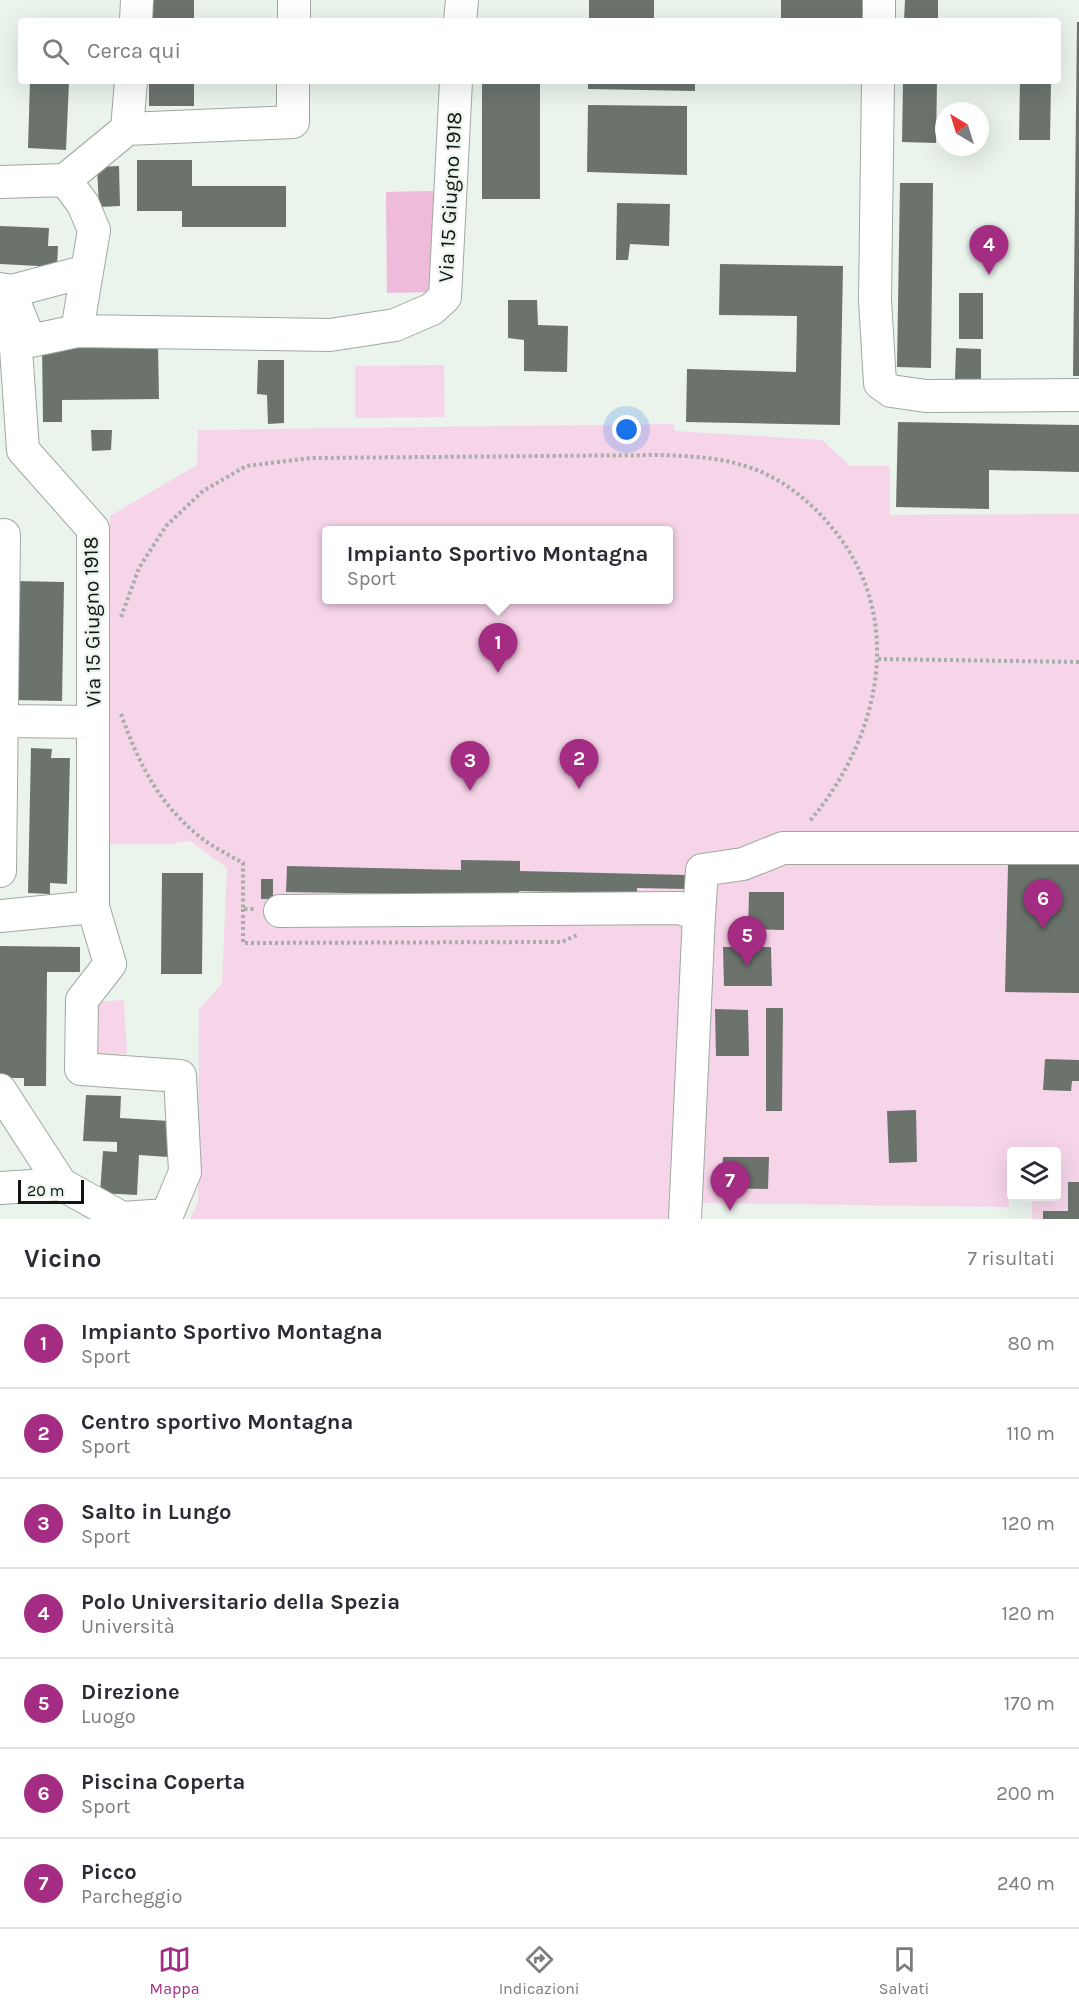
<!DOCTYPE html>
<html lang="it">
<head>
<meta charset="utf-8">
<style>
	:root { --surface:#fff; --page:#f2f2f3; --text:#2b2b33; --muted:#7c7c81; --line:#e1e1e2; --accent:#a42c83 }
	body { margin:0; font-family:Karla,sans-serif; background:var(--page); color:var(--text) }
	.controls { position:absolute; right:18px; bottom:18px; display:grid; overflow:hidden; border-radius:6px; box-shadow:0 6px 24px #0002 }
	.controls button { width:54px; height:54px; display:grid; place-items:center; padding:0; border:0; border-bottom:2px solid var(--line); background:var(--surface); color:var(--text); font:30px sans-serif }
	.compass { position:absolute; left:935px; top:102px; width:54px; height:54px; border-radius:50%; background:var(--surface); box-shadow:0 6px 24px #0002; rotate:322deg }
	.scale { position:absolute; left:18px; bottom:15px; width:66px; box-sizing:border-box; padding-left:6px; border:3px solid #121512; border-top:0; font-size:16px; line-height:21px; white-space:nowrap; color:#121512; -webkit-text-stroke:4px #eaf3ec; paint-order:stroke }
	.you { position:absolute; left:627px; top:430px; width:21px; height:21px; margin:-15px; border:4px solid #fff; border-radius:50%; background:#1a73e8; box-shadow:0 0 0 9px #1a73e833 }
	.badge { display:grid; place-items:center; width:39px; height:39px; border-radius:50%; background:var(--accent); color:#fff; font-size:20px; font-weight:700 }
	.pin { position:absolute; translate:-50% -50px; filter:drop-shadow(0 2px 3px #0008) }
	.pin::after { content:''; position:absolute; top:32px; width:21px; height:18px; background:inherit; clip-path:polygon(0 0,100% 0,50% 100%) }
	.popup { position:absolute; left:322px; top:526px; width:351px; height:78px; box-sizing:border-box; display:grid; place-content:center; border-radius:6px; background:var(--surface); filter:drop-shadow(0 2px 4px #0005); font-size:20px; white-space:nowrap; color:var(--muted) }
	.popup b { font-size:22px; color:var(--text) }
	.popup::after { content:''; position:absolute; left:50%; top:100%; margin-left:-12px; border:12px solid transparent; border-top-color:var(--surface) }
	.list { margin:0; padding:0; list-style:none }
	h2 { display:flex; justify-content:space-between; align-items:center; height:78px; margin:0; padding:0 24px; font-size:26px }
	h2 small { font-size:20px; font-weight:400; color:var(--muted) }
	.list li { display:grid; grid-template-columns:39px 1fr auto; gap:18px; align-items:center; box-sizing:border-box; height:90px; padding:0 24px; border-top:2px solid var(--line) }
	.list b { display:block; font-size:22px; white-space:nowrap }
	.list p { margin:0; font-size:20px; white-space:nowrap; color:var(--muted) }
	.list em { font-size:20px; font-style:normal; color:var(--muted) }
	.icon { flex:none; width:33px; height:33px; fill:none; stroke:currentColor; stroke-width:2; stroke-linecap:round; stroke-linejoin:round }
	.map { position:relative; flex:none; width:1079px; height:1219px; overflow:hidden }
	.search { position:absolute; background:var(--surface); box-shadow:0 6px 24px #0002; left:18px; right:18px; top:18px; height:66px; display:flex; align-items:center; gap:15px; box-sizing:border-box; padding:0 21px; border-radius:6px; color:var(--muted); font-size:22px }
	.sheet { height:708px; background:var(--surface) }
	nav { display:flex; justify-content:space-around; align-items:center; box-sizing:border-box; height:84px; border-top:2px solid var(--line); background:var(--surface); font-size:16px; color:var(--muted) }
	nav a { display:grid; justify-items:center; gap:3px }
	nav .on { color:var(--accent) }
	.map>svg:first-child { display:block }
	.green { fill:#f6d5e9; fill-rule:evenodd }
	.water { fill:#eebbdb }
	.building { fill:#6c736d }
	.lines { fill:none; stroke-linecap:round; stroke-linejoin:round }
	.minor-casing { stroke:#a0a8a2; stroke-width:34 }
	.path { stroke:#a7aea8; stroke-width:4; stroke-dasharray:3 3; stroke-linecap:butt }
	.minor { stroke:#fff; stroke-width:32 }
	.labels { text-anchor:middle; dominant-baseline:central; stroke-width:4.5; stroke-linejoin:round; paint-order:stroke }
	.street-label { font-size:21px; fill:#121512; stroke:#eaf3ec }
</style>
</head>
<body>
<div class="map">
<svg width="1079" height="1219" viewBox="0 0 1079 1219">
	<rect width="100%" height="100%" fill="#eaf3ec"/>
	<path class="green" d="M 444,365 L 445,417 L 355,418 L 355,366 Z
		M 673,424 L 675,431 L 822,440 L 850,466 L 890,466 L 890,515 L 1079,514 L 1079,1219 L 1032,1219 L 1032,1197 L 1056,1196 L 1056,1152 L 1012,1152 L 1011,1175 L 1008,1175 L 1009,1207 L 699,1203 L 698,1219 L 190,1219 L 198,1203 L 199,1009 L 222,984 L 227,868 L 190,841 L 169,844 L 107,844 L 110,516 L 197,465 L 198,430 ZM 327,530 L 669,530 L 669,600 L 327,600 Z
		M 124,1000 L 127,1054 L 97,1056 L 94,1002 Z"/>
	<path class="water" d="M 434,191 L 435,292 L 387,293 L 386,192 Z"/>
	<path class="building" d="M 150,0 L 194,0 L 194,21 L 149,21 Z
		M 589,0 L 654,0 L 654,21 L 589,21 Z
		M 781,0 L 865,0 L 864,21 L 781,21 Z
		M 905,0 L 938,0 L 938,21 L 904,21 Z
		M 1077,22 L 1079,22 L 1079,376 L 1073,376 Z
		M 30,81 L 69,81 L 66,150 L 28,148 Z
		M 149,81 L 194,81 L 194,106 L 149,106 Z
		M 482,81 L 540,81 L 540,199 L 482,199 Z
		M 588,81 L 695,81 L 695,91 L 588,89 Z
		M 903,81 L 937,81 L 936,143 L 902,142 Z
		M 1020,81 L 1051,81 L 1050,140 L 1019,140 Z
		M 588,105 L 687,106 L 687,175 L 587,172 Z
		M 137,160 L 192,160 L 192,186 L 286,186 L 286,227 L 182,227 L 182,211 L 137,211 Z
		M 119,166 L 120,206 L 99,207 L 97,167 Z
		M 900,183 L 933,183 L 931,368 L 897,367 Z
		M 617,203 L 670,204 L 669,246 L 630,244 L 628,260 L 616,260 Z
		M 0,226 L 49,228 L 48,246 L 58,246 L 57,267 L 0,264 Z
		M 720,264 L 843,266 L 840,425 L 686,422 L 687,369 L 796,372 L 797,316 L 719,315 Z
		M 959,293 L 983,293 L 983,339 L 959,339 Z
		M 508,300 L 537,300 L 538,325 L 568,326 L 567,372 L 524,371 L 524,340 L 508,338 Z
		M 42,345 L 158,346 L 159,399 L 62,400 L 62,422 L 43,422 Z
		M 956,348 L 981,349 L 981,380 L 955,380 Z
		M 258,360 L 284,360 L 284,423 L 268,424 L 267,395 L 257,394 Z
		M 898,422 L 1079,425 L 1079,472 L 989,470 L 989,509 L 896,507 Z
		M 91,430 L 112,430 L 111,450 L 92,451 Z
		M 16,581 L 64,582 L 62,701 L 14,700 Z
		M 31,748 L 52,749 L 51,758 L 70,758 L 67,884 L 50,883 L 50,894 L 28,893 Z
		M 461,860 L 520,861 L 520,871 L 686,875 L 686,889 L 637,888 L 637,899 L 572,898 L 572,892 L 519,891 L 519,896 L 286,892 L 287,866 L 461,870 Z
		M 1008,865 L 1079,865 L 1079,993 L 1005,992 Z
		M 162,873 L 203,873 L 202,974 L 161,974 Z
		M 261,879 L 273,879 L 273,899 L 261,899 Z
		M 749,892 L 784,892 L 784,930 L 748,929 Z
		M 0,946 L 80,947 L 80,972 L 47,972 L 46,1086 L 24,1086 L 24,1078 L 0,1078 Z
		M 723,947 L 771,947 L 772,986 L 724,986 Z
		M 766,1008 L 783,1008 L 782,1111 L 766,1111 Z
		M 715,1009 L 748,1010 L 749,1056 L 716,1056 Z
		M 1045,1059 L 1079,1060 L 1079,1081 L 1072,1081 L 1071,1091 L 1043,1090 Z
		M 86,1095 L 121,1096 L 120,1118 L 169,1121 L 168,1157 L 139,1155 L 137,1195 L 100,1193 L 103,1151 L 117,1152 L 117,1142 L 83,1141 Z
		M 916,1110 L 917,1162 L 889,1163 L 887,1111 Z
		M 723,1157 L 769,1157 L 768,1189 L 721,1188 Z
		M 1068,1182 L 1079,1182 L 1079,1219 L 1043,1219 L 1043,1211 L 1068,1211 Z"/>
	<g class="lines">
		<g class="minor-casing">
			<path id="minor" d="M 136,21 L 137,0
				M 294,21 L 294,0
				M 460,21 L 462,0
				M 879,21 L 879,0
				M 878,81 L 875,300 L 880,383 L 891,391 L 926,396 L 1079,395
				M 127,129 L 293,122 L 293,81
				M 65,180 L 83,204 L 94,230 L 77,331
				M 0,182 L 65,180 L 127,129 L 131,81
				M 0,289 L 12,291 L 87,271
				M 17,309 L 30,341 L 77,331 L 330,335 L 395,325 L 432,309 L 445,297 L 456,81
				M 2,721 L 93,722
				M 0,871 L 4,535
				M 280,911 L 680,908 L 699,915 L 685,1219
				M 699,915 L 702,870 L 743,864 L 783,848 L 1079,848
				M 0,916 L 93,907
				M 0,1090 L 61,1184 L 122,1218 L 167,1215 L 185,1172 L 180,1076 L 81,1069 L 82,1000 L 110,964 L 93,907 L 93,529 L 23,450 L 12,291
				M 0,1188 L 61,1184"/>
		</g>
		<path class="path" d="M 121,617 L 139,568 L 166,526 L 203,491 L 246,466 L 311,458 L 660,455 C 688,456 715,457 742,465 C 775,474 806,497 828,523 C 908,613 882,736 809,822
			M 878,659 L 1079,662
			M 121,714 C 139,764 158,803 200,837 C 213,847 229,855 243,863 L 243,909 L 255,909
			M 243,909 L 243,943 L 562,942 L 577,935"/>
		<use href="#minor" class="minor"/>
	</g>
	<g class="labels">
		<g class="street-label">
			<text transform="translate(450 197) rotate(-87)">Via 15 Giugno 1918</text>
			<text transform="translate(92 622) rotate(-91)">Via 15 Giugno 1918</text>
		</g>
	</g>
</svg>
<div class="controls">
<button><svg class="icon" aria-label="layers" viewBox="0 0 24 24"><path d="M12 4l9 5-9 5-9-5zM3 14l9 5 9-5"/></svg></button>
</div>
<svg class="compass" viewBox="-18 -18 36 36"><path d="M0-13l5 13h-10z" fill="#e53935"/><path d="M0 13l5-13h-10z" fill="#7c7c81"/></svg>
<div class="scale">20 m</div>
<div class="you"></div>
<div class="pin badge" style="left:498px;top:673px">1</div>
<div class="popup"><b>Impianto Sportivo Montagna</b>Sport</div>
<div class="pin badge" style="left:579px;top:789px">2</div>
<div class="pin badge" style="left:470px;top:791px">3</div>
<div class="pin badge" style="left:989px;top:275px">4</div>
<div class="pin badge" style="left:747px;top:966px">5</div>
<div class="pin badge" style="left:1043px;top:929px">6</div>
<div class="pin badge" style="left:730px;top:1211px">7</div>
<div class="search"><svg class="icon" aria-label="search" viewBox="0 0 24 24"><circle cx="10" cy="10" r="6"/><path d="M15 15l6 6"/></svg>Cerca qui</div>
</div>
<section class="sheet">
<h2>Vicino<small>7 risultati</small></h2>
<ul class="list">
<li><span class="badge">1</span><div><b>Impianto Sportivo Montagna</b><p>Sport</p></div><em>80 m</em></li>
<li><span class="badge">2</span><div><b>Centro sportivo Montagna</b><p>Sport</p></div><em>110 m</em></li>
<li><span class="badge">3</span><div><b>Salto in Lungo</b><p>Sport</p></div><em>120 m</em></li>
<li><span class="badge">4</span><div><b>Polo Universitario della Spezia</b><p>Università</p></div><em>120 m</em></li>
<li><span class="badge">5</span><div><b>Direzione</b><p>Luogo</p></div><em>170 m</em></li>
<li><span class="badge">6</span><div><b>Piscina Coperta</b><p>Sport</p></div><em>200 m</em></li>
<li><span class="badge">7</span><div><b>Picco</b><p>Parcheggio</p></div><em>240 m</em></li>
</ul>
</section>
<nav>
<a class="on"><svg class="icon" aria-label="map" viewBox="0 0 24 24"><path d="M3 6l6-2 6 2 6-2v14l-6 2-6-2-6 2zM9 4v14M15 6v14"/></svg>Mappa</a>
<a><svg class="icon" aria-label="directions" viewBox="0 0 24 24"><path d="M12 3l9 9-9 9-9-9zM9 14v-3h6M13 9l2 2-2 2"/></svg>Indicazioni</a>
<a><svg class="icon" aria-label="saved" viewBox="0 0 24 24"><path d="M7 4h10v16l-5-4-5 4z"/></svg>Salvati</a>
</nav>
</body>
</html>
